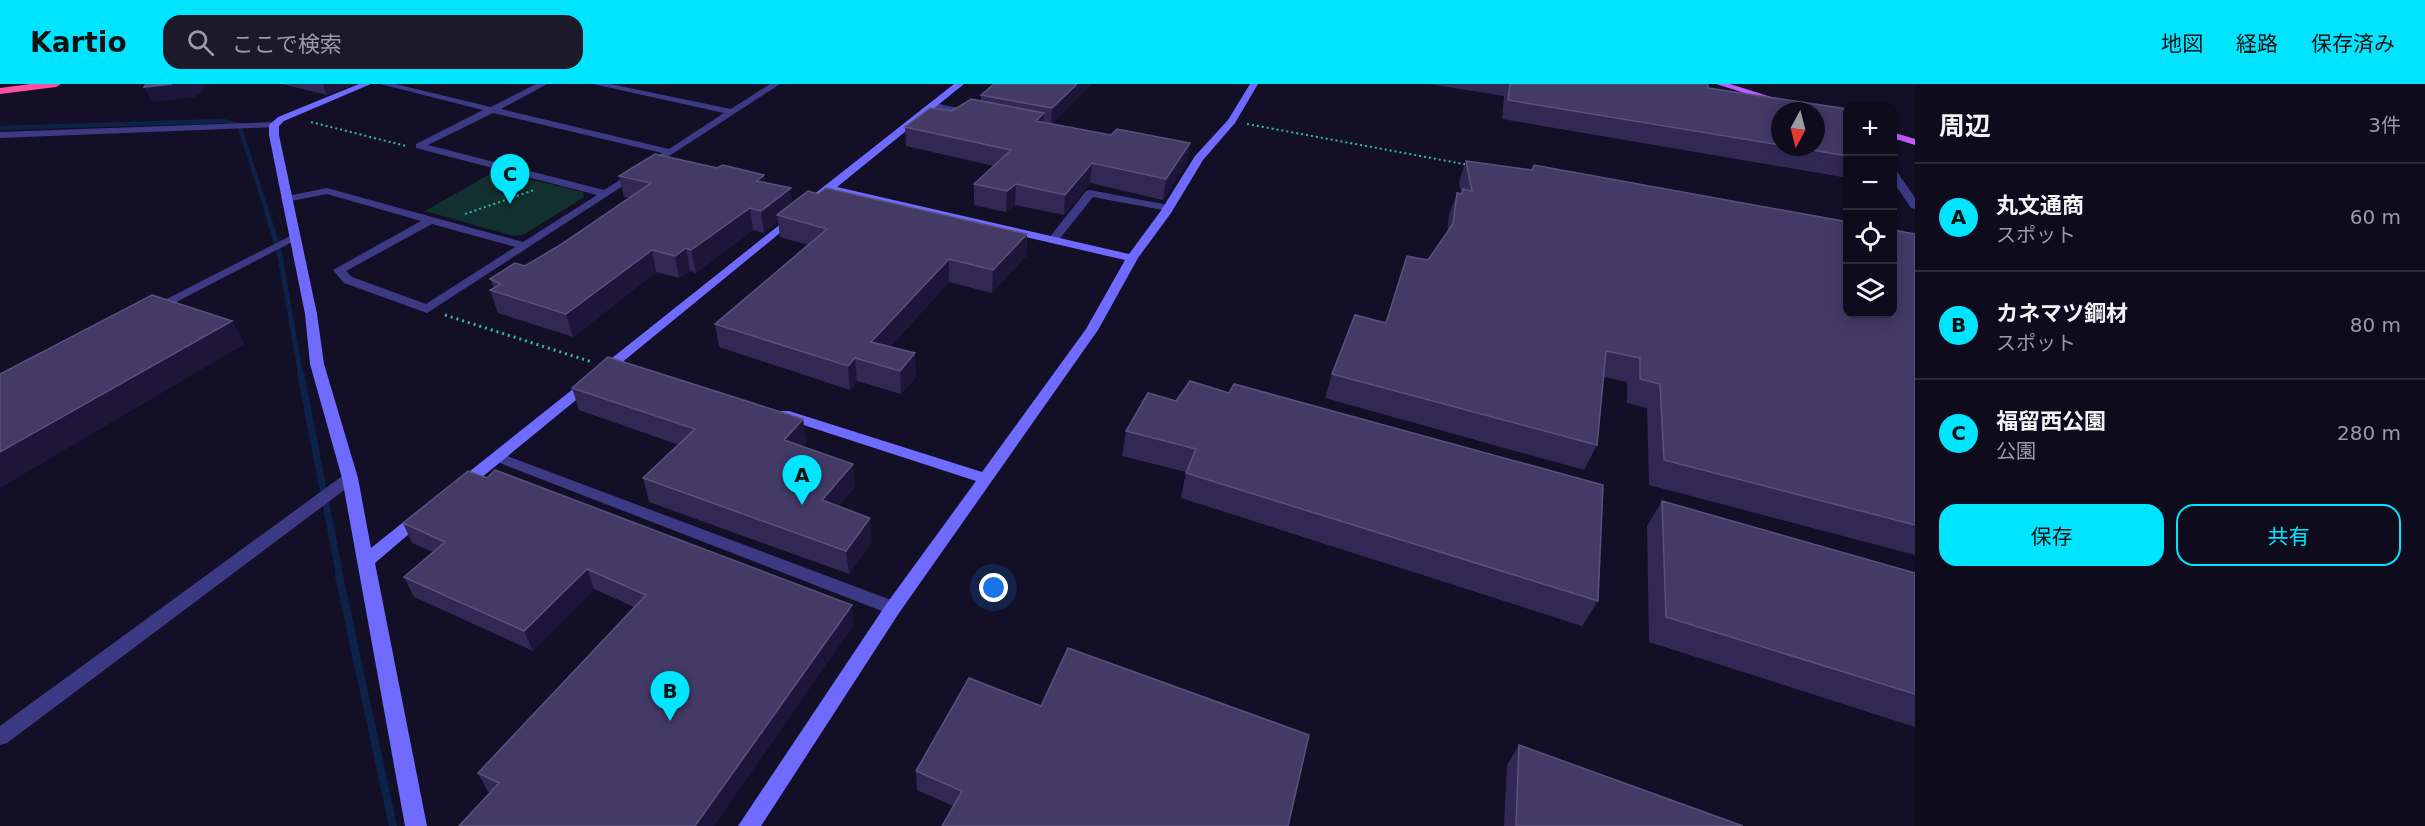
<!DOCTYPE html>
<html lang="ja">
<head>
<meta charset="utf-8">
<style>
	:root { --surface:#0e0b1c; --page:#1c1929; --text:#f1f3f6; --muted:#9b9ba3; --line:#2e2b3b; --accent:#00e5ff }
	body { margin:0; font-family:"DejaVu Sans","Noto Sans JP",sans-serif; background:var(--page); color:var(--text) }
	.controls { position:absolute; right:18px; top:18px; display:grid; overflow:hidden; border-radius:12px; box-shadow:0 3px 15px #0003 }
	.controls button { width:54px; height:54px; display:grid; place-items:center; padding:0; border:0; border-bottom:2px solid var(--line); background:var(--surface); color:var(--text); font:30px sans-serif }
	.compass { position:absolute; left:1771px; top:18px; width:54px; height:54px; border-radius:50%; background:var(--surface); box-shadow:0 3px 15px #0003; rotate:187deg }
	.you { position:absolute; left:994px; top:504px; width:21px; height:21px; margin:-15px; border:4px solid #fff; border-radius:50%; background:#1a73e8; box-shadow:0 0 0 9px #1a73e833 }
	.badge { display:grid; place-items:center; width:39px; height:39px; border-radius:50%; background:var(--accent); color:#111; font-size:20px; font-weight:700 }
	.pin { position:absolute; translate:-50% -50px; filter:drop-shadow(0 2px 3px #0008) }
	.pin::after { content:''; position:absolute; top:32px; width:21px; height:18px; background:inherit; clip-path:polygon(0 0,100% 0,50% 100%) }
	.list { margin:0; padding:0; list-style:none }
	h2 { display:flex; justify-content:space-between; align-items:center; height:78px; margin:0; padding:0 24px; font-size:26px }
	h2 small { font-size:20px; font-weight:400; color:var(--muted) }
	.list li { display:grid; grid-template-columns:39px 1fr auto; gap:18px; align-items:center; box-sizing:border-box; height:108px; padding:0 24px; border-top:2px solid var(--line) }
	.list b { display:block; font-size:22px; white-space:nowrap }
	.list p { margin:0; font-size:20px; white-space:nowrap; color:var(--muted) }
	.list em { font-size:20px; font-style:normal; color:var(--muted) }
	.actions { display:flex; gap:12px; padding:18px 24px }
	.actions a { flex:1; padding:14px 0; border:2px solid var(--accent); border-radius:18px; text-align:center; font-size:21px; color:var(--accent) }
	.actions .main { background:var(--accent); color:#111 }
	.icon { flex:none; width:33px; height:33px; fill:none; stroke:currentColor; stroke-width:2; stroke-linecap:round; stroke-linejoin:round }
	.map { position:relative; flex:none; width:1915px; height:742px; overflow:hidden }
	header { display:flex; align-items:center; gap:36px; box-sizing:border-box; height:84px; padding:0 30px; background:var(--accent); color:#111 }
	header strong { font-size:28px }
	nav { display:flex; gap:33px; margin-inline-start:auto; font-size:21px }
	.search { width:420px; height:54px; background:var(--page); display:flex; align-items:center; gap:15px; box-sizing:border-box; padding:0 21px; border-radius:18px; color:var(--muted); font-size:22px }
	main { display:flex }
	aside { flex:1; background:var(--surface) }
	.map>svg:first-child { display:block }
	.green { fill:#12302f }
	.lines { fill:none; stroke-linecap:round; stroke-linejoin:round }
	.stream-far3 { stroke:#0c2248; stroke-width:4.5 }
	.stream-far2 { stroke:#0c2248; stroke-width:5 }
	.stream-far1 { stroke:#0c2248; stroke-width:7 }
	.stream { stroke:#0c2248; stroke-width:8 }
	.path-far1 { stroke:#2fb8b0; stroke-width:2; stroke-dasharray:2 3; stroke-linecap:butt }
	.path { stroke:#2fb8b0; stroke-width:3; stroke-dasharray:2 4; stroke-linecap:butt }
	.street { fill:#3d3a85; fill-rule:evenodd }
	.secondary { fill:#6f6bff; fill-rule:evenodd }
	.primary { fill:#c25bff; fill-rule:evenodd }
	.highway { fill:#ff4fa3; fill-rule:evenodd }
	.wall { fill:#312854; fill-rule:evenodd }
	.shaded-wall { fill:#1d163a }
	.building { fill:#433a66; stroke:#5a527e; stroke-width:1.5 }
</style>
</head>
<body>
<header>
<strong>Kartio</strong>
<div class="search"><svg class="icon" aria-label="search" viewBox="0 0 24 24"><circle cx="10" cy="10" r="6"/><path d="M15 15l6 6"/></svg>ここで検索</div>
<nav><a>地図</a><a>経路</a><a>保存済み</a></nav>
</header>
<main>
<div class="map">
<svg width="1915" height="742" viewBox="0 0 1915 742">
	<rect width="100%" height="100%" fill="#130f26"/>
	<path class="green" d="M 495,87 L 583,108 L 584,113 L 525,150 L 514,152 L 425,127 Z"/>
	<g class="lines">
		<path class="stream-far3" d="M 0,44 L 223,37 L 239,41 L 268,131"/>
		<path class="stream-far2" d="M 267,129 L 279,166 L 301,293"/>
		<path class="stream-far1" d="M 301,291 L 340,493"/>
		<path class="stream" d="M 339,492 L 393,742"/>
		<path class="path-far1" d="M 311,38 L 406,62
			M 1247,40 L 1469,81
			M 465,130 L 534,106"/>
		<path class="path" d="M 445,231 L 592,278"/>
		<path class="street" d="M 380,0 L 395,0 L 491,23 L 536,0 L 547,0 L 501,25 L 669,65 L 724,29 L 593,0 L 610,0 L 731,25 L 770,0 L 780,0 L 427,229 L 344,199 L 333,186 L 421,137 L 327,110 L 286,118 L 281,115 L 282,113 L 327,104 L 523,158 L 597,111 L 416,64 L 416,60 L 483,26 ZM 493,29 L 662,69 L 604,106 L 428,61 ZM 432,140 L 515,163 L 426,220 L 352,193 L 346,187 Z
			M 934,19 L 973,27 L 978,30 L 973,33 L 931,24 L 929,22 Z
			M 274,38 L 279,41 L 277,43 L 0,54 L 0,48 Z
			M 1892,85 L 1896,86 L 1915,114 L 1915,125 L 1911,124 L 1892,96 Z
			M 1090,106 L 1168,121 L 1173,124 L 1168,127 L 1093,113 L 1057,158 L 1049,158 L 1049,154 L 1086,107 Z
			M 294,150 L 300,153 L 298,155 L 157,228 L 149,228 L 147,225 Z
			M 497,368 L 899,519 L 902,524 L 899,529 L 893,531 L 887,529 L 492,376 L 489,373 L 492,370 Z
			M 350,389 L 358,394 L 355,398 L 7,659 L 0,661 L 0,642 L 345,390 Z"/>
		<path class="secondary" d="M 359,0 L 371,0 L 284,37 L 279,42 L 279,51 L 317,230 L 324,280 L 358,394 L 371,464 L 416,428 L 428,428 L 430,432 L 375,479 L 427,742 L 405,742 L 342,394 L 310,280 L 305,230 L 269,51 L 269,41 L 278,33 Z
			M 954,0 L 964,0 L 837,103 L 1129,170 L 1160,128 L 1195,72 L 1228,36 L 1250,0 L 1258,0 L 1235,39 L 1203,76 L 1171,129 L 1138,174 L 1098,246 L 899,529 L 761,742 L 738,742 L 887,519 L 976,397 L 779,333 L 777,330 L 779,327 L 789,327 L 982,388 L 1086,245 L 1125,176 L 830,108 L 816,119 L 808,119 L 808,115 Z
			M 793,130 L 799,133 L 797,135 L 465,407 L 455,407 L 452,403 L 455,399 Z"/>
		<path class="primary" d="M 1716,0 L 1730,0 L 1816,27 L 1801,27 Z
			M 1892,48 L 1915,55 L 1915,61 L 1892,54 Z"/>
		<path class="highway" d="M 30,0 L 61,0 L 56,3 L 0,10 L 0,4 Z"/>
	</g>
	<path class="wall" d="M 282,0 L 354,0 L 327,11 Z
		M 994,0 L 1091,0 L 1051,40 L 1111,51 L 1190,59 L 1187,78 L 1163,116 L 1090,99 L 1064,131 L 1015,121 L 1006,128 L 974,121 L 974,100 L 994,82 L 906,62 L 905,43 L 981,17 L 981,11 Z
		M 1429,0 L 1708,0 L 1708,4 L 1847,25 L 1848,94 L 1502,35 L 1504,12 ZM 1780,27 L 1816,63 L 1780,63 Z
		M 1466,77 L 1915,150 L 1915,471 L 1649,401 L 1647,324 L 1627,319 L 1627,298 L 1604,293 L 1597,361 L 1584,386 L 1325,314 L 1332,290 L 1386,239 L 1447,149 L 1449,131 L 1457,109 L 1461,110 L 1459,98 Z
		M 619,92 L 765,98 L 793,120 L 1027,150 L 1026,172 L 992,209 L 949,198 L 890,263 L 916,293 L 901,310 L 857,297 L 850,306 L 719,263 L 715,240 L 808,161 L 780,153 L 778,137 L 764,149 L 753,146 L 696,189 L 690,187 L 679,194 L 656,188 L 573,253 L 498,229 L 490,206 L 494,204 L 490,195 L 525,182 L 560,161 L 629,114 L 624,113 Z
		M 572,304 L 803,335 L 806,358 L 802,362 L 855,403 L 839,422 L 872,457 L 849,490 L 649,418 L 643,394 L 679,361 L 579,326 Z
		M 1148,309 L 1598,517 L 1582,542 L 1181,414 L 1186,388 L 1122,372 L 1126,347 Z
		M 1662,417 L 1915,489 L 1915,643 L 1649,558 L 1647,442 Z
		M 403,439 L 854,541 L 490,708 L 488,708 L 478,689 L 634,523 L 594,505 L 533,567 L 414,513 L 404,493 L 433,468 L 412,459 Z
		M 1519,661 L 1743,742 L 1504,742 L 1507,681 Z
		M 916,687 L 1288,742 L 953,722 L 917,706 Z"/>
	<path class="shaded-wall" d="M 172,0 L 205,0 L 203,9 L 197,10 L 196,13 L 152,18 L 144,3 Z
		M 323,0 L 354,0 L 327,11 Z
		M 1077,0 L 1091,0 L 1051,40 L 1052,24 Z
		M 1044,29 L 1043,48 L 1036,37 Z
		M 1190,59 L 1187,78 L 1163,116 L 1166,95 Z
		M 1092,79 L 1090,99 L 1064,131 L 1065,111 Z
		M 764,91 L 767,113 L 757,97 Z
		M 1016,100 L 1015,121 L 1006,128 L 1007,107 Z
		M 791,104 L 793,125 L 777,131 L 778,137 L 764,149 L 761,127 Z
		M 750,124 L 753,146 L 696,189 L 691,166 Z
		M 1027,150 L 1026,172 L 992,209 L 993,186 Z
		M 686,164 L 690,187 L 679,194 L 675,172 Z
		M 652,166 L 656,188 L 573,253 L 566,230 Z
		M 949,175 L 949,198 L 875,279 L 871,258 Z
		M 232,237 L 245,260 L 0,404 L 0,368 Z
		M 915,269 L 916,293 L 901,310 L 900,287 Z
		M 855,274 L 857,297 L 850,306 L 848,282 Z
		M 803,335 L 806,358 L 787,379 L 784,356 Z
		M 853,380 L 855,403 L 825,440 L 822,416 Z
		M 870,434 L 872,457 L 849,490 L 846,467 Z
		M 587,485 L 594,505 L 533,567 L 524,547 Z
		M 852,521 L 854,541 L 714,742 L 695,742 Z"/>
	<path class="building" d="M 146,0 L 172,0 L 144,3 Z
		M 994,0 L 1077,0 L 1052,24 L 981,11 Z
		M 1510,0 L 1708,0 L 1708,4 L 1847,25 L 1848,72 L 1795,63 L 1816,63 L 1816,27 L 1780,27 L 1780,61 L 1508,16 Z
		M 971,15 L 1044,29 L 1036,37 L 1111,51 L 1117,45 L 1190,59 L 1166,95 L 1092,79 L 1065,111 L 1016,100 L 1007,107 L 974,100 L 1011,66 L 905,43 L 930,24 L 952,27 Z
		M 655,70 L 717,84 L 723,81 L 764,91 L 757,97 L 791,104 L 761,127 L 750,124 L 691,166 L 686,164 L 675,172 L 652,166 L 566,230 L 490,206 L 501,200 L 490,195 L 515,179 L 525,182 L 560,161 L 651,99 L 619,92 Z
		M 1466,77 L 1532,86 L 1534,81 L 1848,138 L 1848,230 L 1893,230 L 1893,146 L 1915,150 L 1915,441 L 1664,376 L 1660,300 L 1640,295 L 1640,274 L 1606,267 L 1597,361 L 1332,290 L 1355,231 L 1386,239 L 1407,172 L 1428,176 L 1453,140 L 1457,109 L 1462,110 L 1463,105 L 1472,107 Z
		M 826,104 L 1027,150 L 993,186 L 949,175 L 871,258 L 915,269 L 900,287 L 855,274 L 848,282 L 715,240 L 827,145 L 777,131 L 808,107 L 818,110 Z
		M 152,211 L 232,237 L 0,368 L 0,290 Z
		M 608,273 L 803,335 L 784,356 L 853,380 L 822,416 L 870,434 L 846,467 L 643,394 L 695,345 L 572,304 Z
		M 1190,297 L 1229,309 L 1234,300 L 1603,401 L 1598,517 L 1186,389 L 1196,365 L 1126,347 L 1148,309 L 1176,317 Z
		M 495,386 L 852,521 L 695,742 L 459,742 L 499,699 L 478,689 L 646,511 L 587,485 L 524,547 L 404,493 L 445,458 L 403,439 L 468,387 L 487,394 Z
		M 1662,417 L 1915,489 L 1915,610 L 1666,533 Z
		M 1068,564 L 1309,651 L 1288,742 L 942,742 L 962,707 L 916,687 L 969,594 L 1041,622 Z
		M 1519,661 L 1743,742 L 1516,742 Z"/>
</svg>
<div class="controls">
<button>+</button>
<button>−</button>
<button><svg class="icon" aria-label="locate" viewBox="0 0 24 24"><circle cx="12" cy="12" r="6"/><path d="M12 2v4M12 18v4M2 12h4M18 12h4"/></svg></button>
<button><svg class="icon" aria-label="layers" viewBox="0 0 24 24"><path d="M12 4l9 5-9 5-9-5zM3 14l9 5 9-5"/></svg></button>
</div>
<svg class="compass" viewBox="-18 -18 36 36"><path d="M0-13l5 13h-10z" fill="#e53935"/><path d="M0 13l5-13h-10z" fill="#9b9ba3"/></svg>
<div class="you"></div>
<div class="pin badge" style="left:802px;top:421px">A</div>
<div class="pin badge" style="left:670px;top:637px">B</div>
<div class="pin badge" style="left:510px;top:120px">C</div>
</div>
<aside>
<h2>周辺<small>3件</small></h2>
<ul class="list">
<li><span class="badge">A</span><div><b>丸文通商</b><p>スポット</p></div><em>60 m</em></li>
<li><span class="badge">B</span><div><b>カネマツ鋼材</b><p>スポット</p></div><em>80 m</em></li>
<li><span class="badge">C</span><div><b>福留西公園</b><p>公園</p></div><em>280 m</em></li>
</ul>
<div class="actions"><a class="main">保存</a><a>共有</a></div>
</aside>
</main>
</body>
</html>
